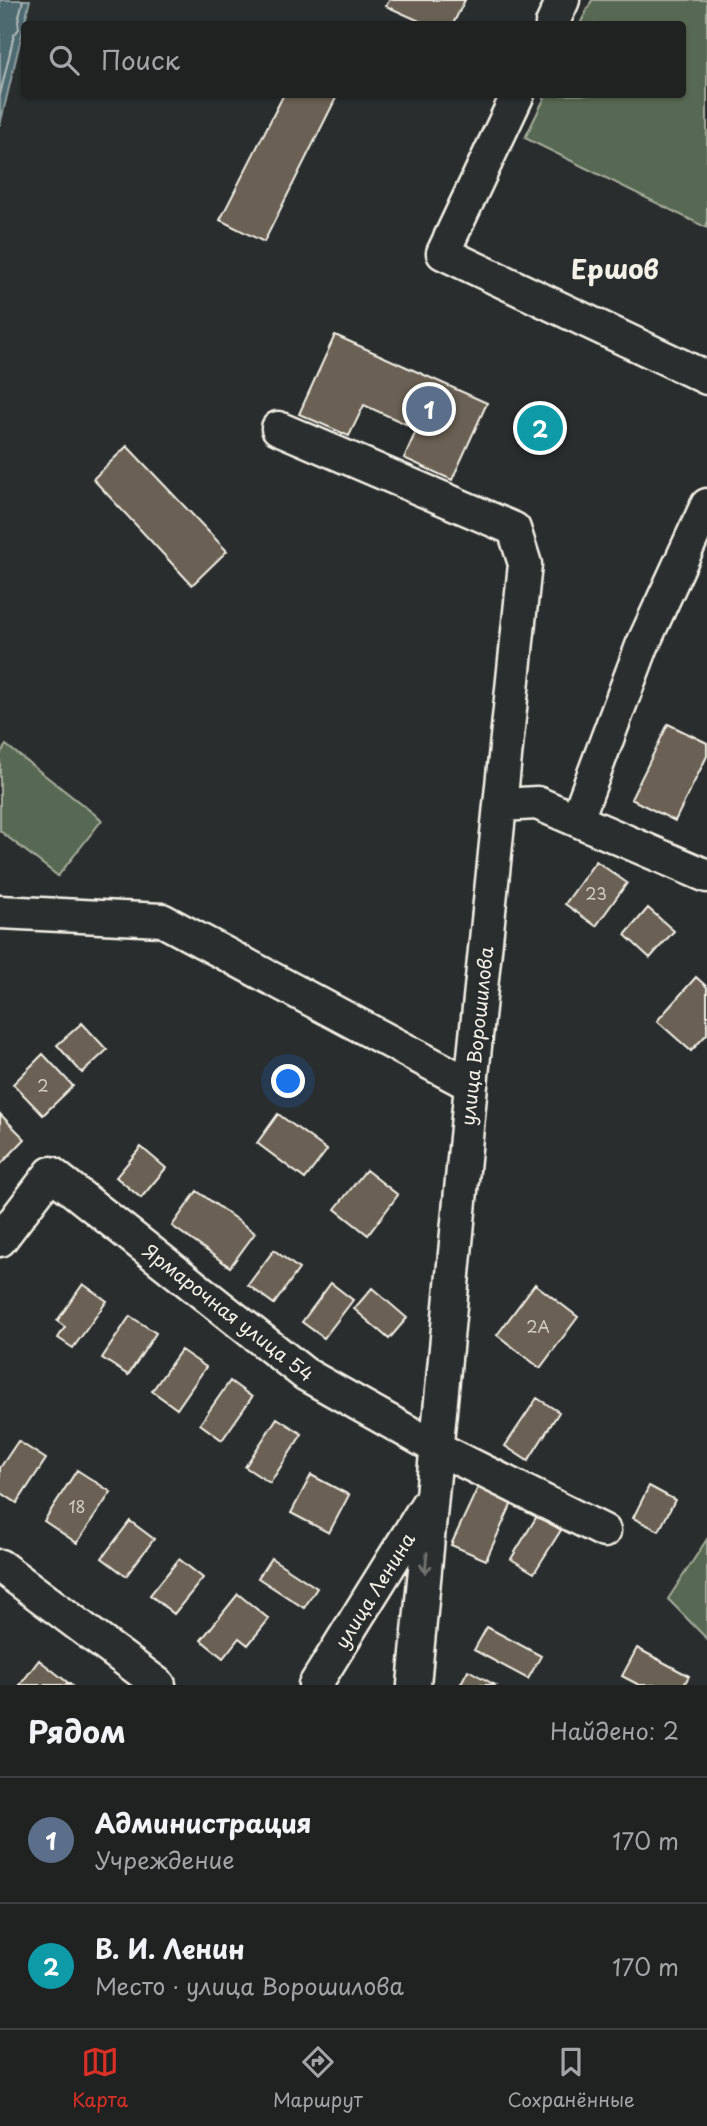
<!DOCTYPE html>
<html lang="ru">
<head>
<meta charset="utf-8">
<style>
	:root { --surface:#202222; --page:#282a2a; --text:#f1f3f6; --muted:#a2a4a5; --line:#3d3f40; --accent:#d93025 }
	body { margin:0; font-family:"Playpen Sans",sans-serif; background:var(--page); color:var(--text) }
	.you { position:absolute; left:289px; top:1082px; width:24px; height:24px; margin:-18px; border:5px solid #fff; border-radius:50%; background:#1a73e8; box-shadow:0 0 0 10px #1a73e833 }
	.badge { display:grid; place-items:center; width:46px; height:46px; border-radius:50%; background:var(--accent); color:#fff; font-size:23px; font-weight:700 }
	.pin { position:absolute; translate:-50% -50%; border:4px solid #fff; box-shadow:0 2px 7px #0006 }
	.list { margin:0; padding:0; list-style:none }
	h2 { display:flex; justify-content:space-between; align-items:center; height:91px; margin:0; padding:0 28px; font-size:30px }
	h2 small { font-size:23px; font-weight:400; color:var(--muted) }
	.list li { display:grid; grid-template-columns:46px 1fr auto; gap:21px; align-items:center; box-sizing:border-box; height:126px; padding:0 28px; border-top:2px solid var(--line) }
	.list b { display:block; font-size:26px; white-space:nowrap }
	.list p { margin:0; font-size:23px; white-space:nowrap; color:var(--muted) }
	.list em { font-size:23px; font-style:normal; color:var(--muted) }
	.icon { flex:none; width:38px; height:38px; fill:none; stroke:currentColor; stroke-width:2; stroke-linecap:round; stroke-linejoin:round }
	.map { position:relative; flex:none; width:707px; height:1685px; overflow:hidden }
	.search { position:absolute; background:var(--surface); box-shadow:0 2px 5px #0004; left:21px; right:21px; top:21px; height:77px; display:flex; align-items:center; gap:18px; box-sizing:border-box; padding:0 24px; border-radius:7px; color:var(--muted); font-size:26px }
	.sheet { height:343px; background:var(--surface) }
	nav { display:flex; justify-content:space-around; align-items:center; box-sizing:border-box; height:98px; border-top:2px solid var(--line); background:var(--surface); font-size:19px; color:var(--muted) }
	nav a { display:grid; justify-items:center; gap:4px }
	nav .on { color:var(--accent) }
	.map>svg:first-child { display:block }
	.green { fill:#586952; stroke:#a6ad9d; stroke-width:2 }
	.water { fill:#4d6a71; stroke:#90a0a1; stroke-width:2 }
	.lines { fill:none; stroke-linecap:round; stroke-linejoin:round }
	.shore { stroke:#b1bbb8; stroke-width:2 }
	.building { fill:#6b6052; stroke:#f4f1e8; stroke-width:2 }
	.minor-casing { stroke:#f4f1e8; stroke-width:37 }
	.minor { stroke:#2a2d2e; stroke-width:32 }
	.oneway { stroke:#71726f }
	.labels { text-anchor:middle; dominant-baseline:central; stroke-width:7; stroke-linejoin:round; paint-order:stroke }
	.number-label { font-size:16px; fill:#d2cdc2 }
	.street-label { font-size:19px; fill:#f4f1e8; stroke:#2a2d2e }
	.district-label { font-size:26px; font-weight:bold; fill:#f4f1e8; stroke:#2a2d2e }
</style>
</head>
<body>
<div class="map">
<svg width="707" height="1685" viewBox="0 0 707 1685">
	<rect width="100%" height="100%" fill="#2a2d2e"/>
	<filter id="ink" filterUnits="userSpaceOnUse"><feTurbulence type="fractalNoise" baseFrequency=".0143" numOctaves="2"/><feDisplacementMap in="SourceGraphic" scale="14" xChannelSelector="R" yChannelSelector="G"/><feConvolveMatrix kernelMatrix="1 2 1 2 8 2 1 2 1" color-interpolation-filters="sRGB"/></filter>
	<g filter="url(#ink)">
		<path class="green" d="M 592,0 L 707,0 L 707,228 L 525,138 L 546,95 L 682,94 L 682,24 L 580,24 Z
			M 6,745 L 102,820 L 58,876 L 0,831 L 0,754 Z
			M 707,1539 L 707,1639 L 668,1599 Z"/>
		<path class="water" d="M 0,0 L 30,0 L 0,125 Z"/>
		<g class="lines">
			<path class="shore" d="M 0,95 L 14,35 L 19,29 L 18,21 L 23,0"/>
		</g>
		<path class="building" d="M 389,0 L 465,0 L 453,24 L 426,24 L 386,6 Z
			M 284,94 L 338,94 L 264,242 L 220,220 Z
			M 335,335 L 487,403 L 452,480 L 404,458 L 417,429 L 364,405 L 349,436 L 299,414 Z
			M 127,446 L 227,551 L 192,585 L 93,479 Z
			M 668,724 L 707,743 L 707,756 L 675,821 L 631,799 Z
			M 596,861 L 627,883 L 596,926 L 565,904 Z
			M 648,908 L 674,931 L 650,958 L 625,935 Z
			M 696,977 L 707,987 L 707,1034 L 691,1051 L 657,1021 Z
			M 82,1023 L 107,1050 L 82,1073 L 57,1045 Z
			M 43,1054 L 73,1086 L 43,1115 L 13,1084 Z
			M 0,1114 L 25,1139 L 0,1165 Z
			M 278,1114 L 327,1150 L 305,1179 L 257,1143 Z
			M 141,1147 L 166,1168 L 141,1198 L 116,1177 Z
			M 366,1170 L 398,1195 L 368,1235 L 335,1209 Z
			M 197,1191 L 255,1233 L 230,1267 L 172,1226 Z
			M 274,1250 L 299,1269 L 274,1304 L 248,1285 Z
			M 331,1283 L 353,1300 L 324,1338 L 302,1322 Z
			M 83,1284 L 107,1301 L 73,1348 L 58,1338 L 65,1327 L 57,1321 Z
			M 535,1284 L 578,1317 L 540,1368 L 497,1335 Z
			M 372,1288 L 407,1318 L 389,1339 L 354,1309 Z
			M 130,1316 L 156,1333 L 128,1375 L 102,1358 Z
			M 181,1350 L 206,1367 L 177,1409 L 152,1391 Z
			M 230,1381 L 252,1397 L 222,1440 L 200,1424 Z
			M 537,1398 L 559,1412 L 528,1461 L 505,1446 Z
			M 277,1418 L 302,1434 L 270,1483 L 245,1467 Z
			M 18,1441 L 46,1459 L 17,1503 L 0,1492 L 0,1468 Z
			M 77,1470 L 111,1492 L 77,1543 L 44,1521 Z
			M 311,1475 L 349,1495 L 329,1533 L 291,1513 Z
			M 649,1486 L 675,1500 L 659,1531 L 633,1518 Z
			M 478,1487 L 512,1503 L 486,1560 L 451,1545 Z
			M 537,1516 L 561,1530 L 534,1573 L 511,1559 Z
			M 130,1521 L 154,1539 L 126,1576 L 102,1558 Z
			M 271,1558 L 317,1588 L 304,1608 L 258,1578 Z
			M 179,1559 L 203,1578 L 174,1614 L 150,1595 Z
			M 238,1594 L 269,1619 L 248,1645 L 239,1638 L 223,1658 L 201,1640 Z
			M 487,1627 L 541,1656 L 528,1679 L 474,1650 Z
			M 637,1648 L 689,1676 L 684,1685 L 639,1685 L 622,1676 Z
			M 39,1660 L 71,1685 L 20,1685 Z
			M 468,1670 L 495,1685 L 460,1685 Z"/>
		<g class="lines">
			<g class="minor-casing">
				<path id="minor" d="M 552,24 L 563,0
					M 518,94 L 443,253 L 707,378
					M 278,428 L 514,529 L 525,564 L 500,805
					M 577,819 L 642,646 L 707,505
					M 0,912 L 162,920 L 471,1085
					M 0,1240 L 51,1173 L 305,1374 L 435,1447 L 604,1531
					M 0,1566 L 159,1685
					M 315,1685 L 428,1503
					M 414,1685 L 471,1085 L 500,805 L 537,803 L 707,876"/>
			</g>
			<use href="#minor" class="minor"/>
		</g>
		<defs><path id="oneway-shaft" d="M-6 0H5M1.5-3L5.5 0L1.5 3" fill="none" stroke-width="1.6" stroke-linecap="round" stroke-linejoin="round" transform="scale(1.75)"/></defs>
		<use class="oneway" href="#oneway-shaft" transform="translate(426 1563) rotate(96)"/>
	</g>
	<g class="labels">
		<g class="number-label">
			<text x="596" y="893">23</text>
			<text x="43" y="1085">2</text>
			<text x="538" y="1326">2А</text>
			<text x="77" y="1506">18</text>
		</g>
		<g class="street-label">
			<text transform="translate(476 1036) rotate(-84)">улица Ворошилова</text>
			<text transform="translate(229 1312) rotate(38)">Ярмарочная улица 54</text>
			<text transform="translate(374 1590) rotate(-58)">улица Ленина</text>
		</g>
		<g class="district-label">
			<text x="615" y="268">Ершов</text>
		</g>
	</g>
</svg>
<div class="you"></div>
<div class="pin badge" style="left:429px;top:409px;background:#5c6f8a">1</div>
<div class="pin badge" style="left:540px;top:428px;background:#0f9aa8">2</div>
<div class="search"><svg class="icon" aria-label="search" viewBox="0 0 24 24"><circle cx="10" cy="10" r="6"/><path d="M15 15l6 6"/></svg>Поиск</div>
</div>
<section class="sheet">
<h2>Рядом<small>Найдено: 2</small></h2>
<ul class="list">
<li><span class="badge" style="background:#5c6f8a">1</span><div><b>Администрация</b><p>Учреждение</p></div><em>170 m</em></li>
<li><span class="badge" style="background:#0f9aa8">2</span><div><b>В. И. Ленин</b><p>Место · улица Ворошилова</p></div><em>170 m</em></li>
</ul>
</section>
<nav>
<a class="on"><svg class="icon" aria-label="map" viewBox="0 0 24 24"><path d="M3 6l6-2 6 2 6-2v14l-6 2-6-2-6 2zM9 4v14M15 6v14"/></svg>Карта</a>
<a><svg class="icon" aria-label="directions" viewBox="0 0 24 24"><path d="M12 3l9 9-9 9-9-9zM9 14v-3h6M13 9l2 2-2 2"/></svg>Маршрут</a>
<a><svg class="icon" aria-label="saved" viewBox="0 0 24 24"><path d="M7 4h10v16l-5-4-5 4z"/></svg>Сохранённые</a>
</nav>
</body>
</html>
